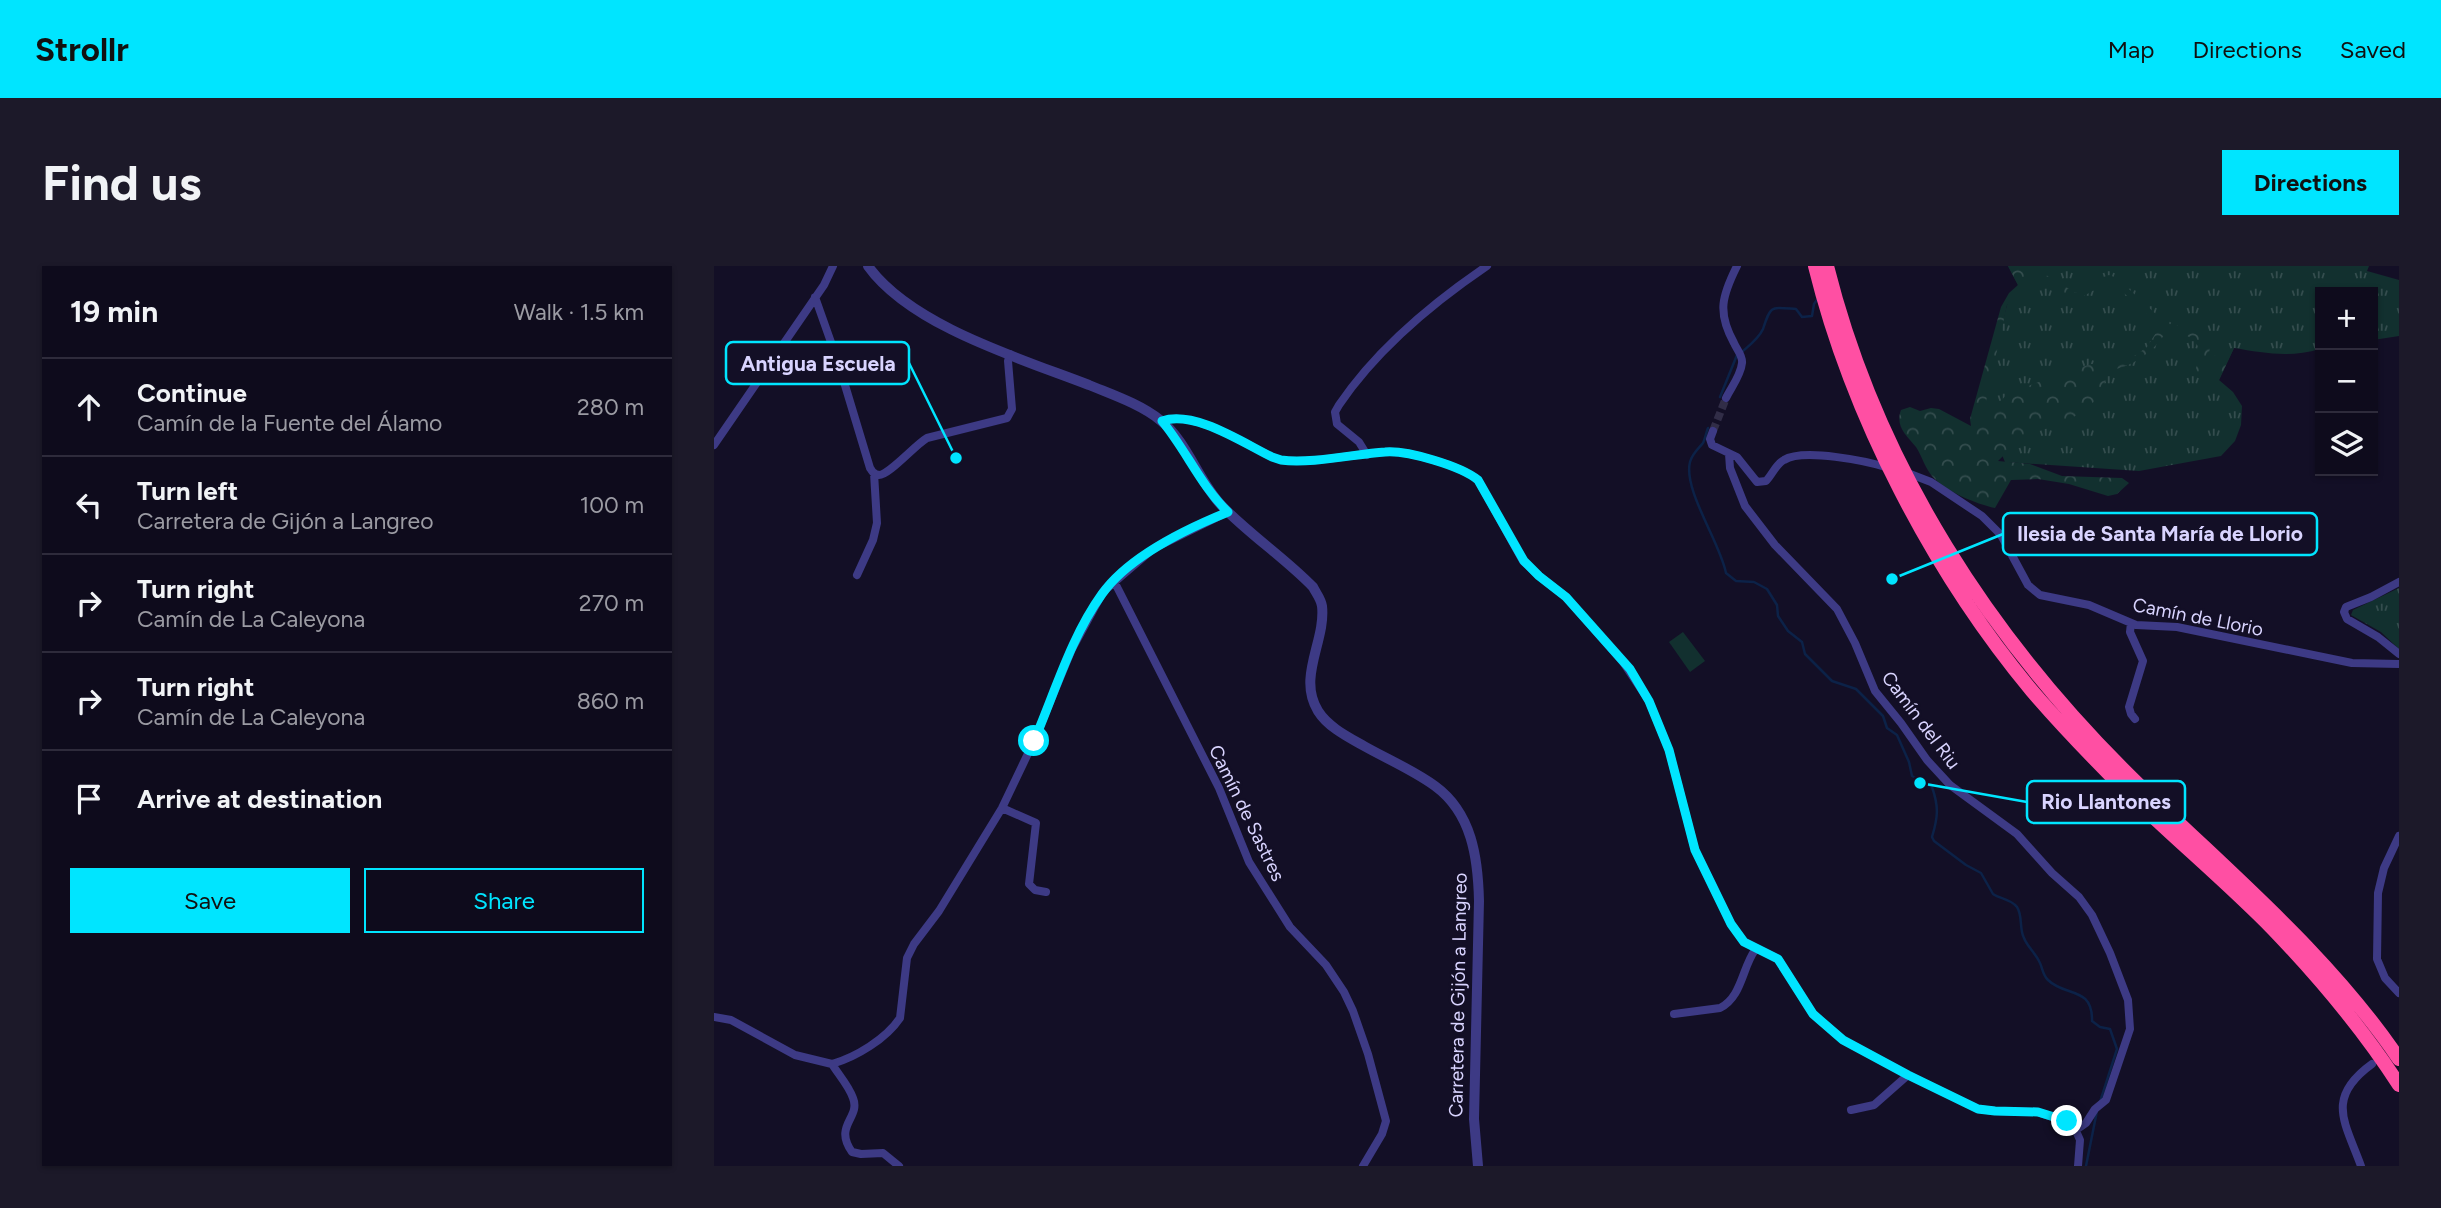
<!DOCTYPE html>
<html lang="en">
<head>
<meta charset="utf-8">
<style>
	:root { --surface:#0e0b1c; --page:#1c1929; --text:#f1f3f6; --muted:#9b9ba3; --line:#2e2b3b; --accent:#00e5ff }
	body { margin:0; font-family:Figtree,sans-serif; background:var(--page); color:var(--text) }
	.controls { position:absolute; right:21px; top:21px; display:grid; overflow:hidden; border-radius:0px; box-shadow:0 2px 5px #0004 }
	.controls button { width:63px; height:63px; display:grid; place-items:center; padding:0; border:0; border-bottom:2px solid var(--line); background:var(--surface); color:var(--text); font:35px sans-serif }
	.stop { position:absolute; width:21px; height:21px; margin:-16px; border:5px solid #00e5ff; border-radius:50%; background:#fff }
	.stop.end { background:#00e5ff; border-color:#fff; box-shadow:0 2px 7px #0008 }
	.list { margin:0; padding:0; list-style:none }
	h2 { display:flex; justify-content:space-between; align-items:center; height:91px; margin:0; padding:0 28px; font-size:30px }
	h2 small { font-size:23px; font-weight:400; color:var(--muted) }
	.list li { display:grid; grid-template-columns:46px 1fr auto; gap:21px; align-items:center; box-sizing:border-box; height:98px; padding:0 28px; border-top:2px solid var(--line) }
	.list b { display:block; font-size:26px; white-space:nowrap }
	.list p { margin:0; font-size:23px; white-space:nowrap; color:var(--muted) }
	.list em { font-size:23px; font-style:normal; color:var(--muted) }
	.actions { display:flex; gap:14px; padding:21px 28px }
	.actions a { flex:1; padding:16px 0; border:2px solid var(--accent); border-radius:0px; text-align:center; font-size:24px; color:var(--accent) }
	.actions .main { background:var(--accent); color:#111 }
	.icon { flex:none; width:38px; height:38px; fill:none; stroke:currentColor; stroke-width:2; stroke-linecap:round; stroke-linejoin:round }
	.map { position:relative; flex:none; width:1685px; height:900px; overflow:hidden; border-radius:0px }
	header { display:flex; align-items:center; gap:42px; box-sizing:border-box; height:98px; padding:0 35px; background:var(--accent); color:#111 }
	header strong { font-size:33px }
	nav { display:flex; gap:38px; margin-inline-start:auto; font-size:24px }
	.intro { display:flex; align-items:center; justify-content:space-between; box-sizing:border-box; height:168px; padding:0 42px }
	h1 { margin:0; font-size:49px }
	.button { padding:18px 32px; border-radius:0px; background:var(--accent); color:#111; font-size:24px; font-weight:700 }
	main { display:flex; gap:42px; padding:0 42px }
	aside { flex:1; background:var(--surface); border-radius:0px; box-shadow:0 2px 5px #0004 }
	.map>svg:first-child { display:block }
	.grass { fill:url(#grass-tufts) }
	.forest { fill:url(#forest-crowns); fill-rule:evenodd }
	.garden { fill:#12302f }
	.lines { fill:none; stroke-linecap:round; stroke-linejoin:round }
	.stream { stroke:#0c2248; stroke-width:2.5 }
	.minor-tunnel { stroke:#312d47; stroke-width:8; stroke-dasharray:8 4; stroke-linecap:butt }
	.minor { stroke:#3d3a85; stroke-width:8 }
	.tertiary { stroke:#3d3a85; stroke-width:10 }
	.motorway { stroke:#ff4fa3; stroke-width:14 }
	.route { stroke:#00e5ff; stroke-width:9 }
	.labels { text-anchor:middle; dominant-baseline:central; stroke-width:5; stroke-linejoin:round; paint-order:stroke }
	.street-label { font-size:19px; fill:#d9d4ff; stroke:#130f26 }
	.leader { fill:none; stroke:#00e5ff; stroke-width:2.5 }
	.callout-dot { fill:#00e5ff; stroke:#130f26; stroke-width:2.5 }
	.callout { fill:#130f26; stroke:#00e5ff; stroke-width:2.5 }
	.callout-label { font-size:21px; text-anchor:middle; font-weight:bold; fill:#d9d4ff }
</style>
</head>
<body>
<header>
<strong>Strollr</strong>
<nav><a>Map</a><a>Directions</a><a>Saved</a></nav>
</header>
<div class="intro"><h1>Find us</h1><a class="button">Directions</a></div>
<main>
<aside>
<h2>19 min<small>Walk · 1.5 km</small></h2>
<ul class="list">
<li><svg class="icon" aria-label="ahead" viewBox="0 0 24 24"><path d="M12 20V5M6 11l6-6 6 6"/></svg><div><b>Continue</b><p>Camín de la Fuente del Álamo</p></div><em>280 m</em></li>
<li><svg class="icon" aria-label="left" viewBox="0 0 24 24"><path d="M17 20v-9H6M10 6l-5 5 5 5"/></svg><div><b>Turn left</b><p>Carretera de Gijón a Langreo</p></div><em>100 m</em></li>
<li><svg class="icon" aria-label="right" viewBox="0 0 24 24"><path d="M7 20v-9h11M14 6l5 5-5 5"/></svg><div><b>Turn right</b><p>Camín de La Caleyona</p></div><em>270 m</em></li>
<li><svg class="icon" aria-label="right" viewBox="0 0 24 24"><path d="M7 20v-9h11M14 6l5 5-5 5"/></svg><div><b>Turn right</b><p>Camín de La Caleyona</p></div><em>860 m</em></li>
<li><svg class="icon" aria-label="arrive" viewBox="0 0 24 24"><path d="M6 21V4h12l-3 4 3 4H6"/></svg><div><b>Arrive at destination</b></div></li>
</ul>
<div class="actions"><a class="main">Save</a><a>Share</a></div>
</aside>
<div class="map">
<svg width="1685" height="900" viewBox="0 0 1685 900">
	<defs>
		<pattern id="grass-tufts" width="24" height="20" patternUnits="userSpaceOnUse" patternTransform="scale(1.75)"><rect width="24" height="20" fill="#12302f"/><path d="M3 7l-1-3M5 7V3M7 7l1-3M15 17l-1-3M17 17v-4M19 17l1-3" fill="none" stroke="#344d4e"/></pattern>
		<pattern id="forest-crowns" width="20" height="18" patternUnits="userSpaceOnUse" patternTransform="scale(1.75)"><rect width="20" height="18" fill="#12302f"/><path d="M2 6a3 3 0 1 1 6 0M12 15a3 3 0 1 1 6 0" fill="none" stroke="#344d4e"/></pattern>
	</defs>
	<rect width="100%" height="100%" fill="#130f26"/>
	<path class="grass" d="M 1294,0 L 1655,0 L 1653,5 L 1685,14 L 1685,70 L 1659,74 L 1659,26 L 1606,26 L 1606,83 C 1576,92 1550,87 1520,82 L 1505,114 L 1519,126 L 1528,140 L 1527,159 L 1521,175 L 1507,190 L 1425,205 L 1291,196 L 1267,139 L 1293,39 L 1304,19 Z
		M 1685,322 L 1685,383 L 1667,366 L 1637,349 L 1639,344 Z"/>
	<path class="forest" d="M 1294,0 L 1332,0 L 1330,6 L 1332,9 L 1362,27 L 1368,19 L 1395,9 L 1403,12 L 1445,51 L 1493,73 L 1496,81 L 1495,88 L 1505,91 L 1520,82 L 1505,114 L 1481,108 C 1482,101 1485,92 1485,85 C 1484,71 1464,65 1453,65 C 1439,87 1418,101 1393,105 L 1389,124 L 1378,138 L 1354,155 L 1322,166 L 1300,179 L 1301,188 L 1290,189 L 1284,195 L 1316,198 L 1348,210 L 1408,212 L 1415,217 L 1403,228 L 1394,230 L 1355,218 L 1324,213 L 1297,214 L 1281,242 C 1262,238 1231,225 1218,210 C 1211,202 1208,190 1202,181 C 1192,169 1181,160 1187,144 L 1196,141 L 1206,145 L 1217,142 L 1225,143 L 1257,160 L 1256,153 L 1287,41 L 1295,27 L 1304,19 ZM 1321,18 L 1338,22 L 1356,33 L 1365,33 L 1390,18 C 1408,20 1433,48 1445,62 L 1433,81 L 1422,89 L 1402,97 L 1377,98 L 1346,108 L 1293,128 L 1286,136 L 1271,140 L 1293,39 L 1309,20 Z"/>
	<path class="garden" d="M 969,366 L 991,395 L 976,406 L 955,376 Z"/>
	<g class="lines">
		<path class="stream" d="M 1029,85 C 1036,79 1045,72 1049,63 C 1057,39 1056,41 1082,43 L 1088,51 L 1098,50 L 1100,38 L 1105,31
			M 1006,131 L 1023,89
			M 994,162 C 992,167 991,173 989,177 C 984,183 978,188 976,196 C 969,224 1006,276 1012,307 L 1022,315 L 1040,316 L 1053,323 L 1063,339 L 1064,350 L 1074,365 L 1088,376 L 1091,388 L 1118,415 L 1142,423 L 1169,450 L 1173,462 L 1183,469 L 1195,496 L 1198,510 L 1218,521 C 1225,541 1224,551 1218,571 L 1220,575 L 1252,599 L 1267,607 L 1279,628 C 1286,633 1297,633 1303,641 C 1309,650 1305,663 1310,672 C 1313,680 1321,687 1325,695 C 1329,702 1328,708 1334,714 C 1351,731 1379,720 1378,755 L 1386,761 L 1396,763 L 1403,783 L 1386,836
			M 1372,900 L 1383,845"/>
		<path class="minor-tunnel" d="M 999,165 L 1012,132"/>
		<path class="minor" d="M 101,31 L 124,96 L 156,202 C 159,206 159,208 165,209 C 175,209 201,179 213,172 L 293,152 L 298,143 L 294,95 L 296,88
			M 1012,132 C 1017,122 1027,109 1028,97 C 1029,90 1023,84 1020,77 C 1003,46 1008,30 1023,0
			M 448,155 C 480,144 529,177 558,191 L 567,194 C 597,198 640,188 671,186 C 693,184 747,200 764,214 L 809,295 L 825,310 L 852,331 L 909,396 L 935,435 L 955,484 L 981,584 L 1017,658 L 1030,676 L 1064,693 L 1099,748 L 1129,774 L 1194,809 L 1264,843 L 1281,845 L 1323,846 L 1359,858 L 1366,874 L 1364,900
			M 999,165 L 996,173 L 998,179 L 1023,191 L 1043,216 L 1052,215 C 1058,209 1062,198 1070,194 C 1089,182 1153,195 1175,202
			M 0,179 L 110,19 L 119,0
			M 1015,188 L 1016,202 L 1031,240 L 1061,279 L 1123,343 L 1141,377 L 1161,425 L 1187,457 L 1213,494 L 1236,519 L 1303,568 L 1338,607 L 1365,631 L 1378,649 L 1396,687 L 1414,734 L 1416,763 L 1392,834 L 1381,843 L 1372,857 L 1362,864
			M 653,189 L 645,176 L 623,158 L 621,146 L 625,139 C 663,83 717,38 773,0
			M 1191,206 L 1217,216 L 1268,250 L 1287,269 L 1314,319 L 1326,329 L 1375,339 L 1422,359 L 1463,361 L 1638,397 L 1685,398
			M 143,309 L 159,274 L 163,257 L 160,207
			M 400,315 L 505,522 L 535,596 L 576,661 L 612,699 L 630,726 L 639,745 L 654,788 L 672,855 L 668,868 L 649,900
			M 1685,316 L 1657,331 L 1632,341 L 1630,346 L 1633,353 L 1664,371 L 1685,388
			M 1417,357 L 1416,366 L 1429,395 L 1415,441 L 1417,448 L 1421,453
			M 288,542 L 322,557 L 315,618 L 321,624 L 332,626
			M 1685,570 L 1670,602 L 1664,627 L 1663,693 L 1671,712 L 1685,727
			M 960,748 L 1006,742 C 1028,731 1028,702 1041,684
			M 0,751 L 17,754 L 81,789 L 118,798 C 124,808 135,820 139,832 C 147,852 119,859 138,886 L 147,888 L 169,887 L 185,900
			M 118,798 C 142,791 172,773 186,752 L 193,692 L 200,678 L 225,645 L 288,542 L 320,475 L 358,383 L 389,326 L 439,283 L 514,246
			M 1137,844 L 1160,839 L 1194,809
			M 1647,900 C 1631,856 1611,832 1658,798"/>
		<path class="tertiary" d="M 154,0 C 197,60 308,93 375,119 C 399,129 426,138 446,154 C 474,176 484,215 508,240 C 536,269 571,292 599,321 C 602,327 607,333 608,340 C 612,375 583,411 604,445 C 614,461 634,471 650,480 C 673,493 699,504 721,520 C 758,547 764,592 765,635 L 760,853 L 764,900"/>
		<path class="motorway" d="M 1101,0 C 1138,150 1219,306 1318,425 C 1348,460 1380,493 1412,525 C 1460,572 1512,615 1559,663 C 1605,711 1649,763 1685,819
			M 1113,0 C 1163,200 1277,375 1424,518 C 1515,607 1613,687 1685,793"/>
	</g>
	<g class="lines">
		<path class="route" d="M 320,475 C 341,426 357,371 388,328 C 415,290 472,263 514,246 C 487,220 472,184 448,155 C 481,144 529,177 558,191 L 567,194 C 597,198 641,188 671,186 C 693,184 747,200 764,214 L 810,295 L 825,310 L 852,331 L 916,403 L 935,435 L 955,484 L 981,584 L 1017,658 L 1030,676 L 1064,693 L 1099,748 L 1129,774 L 1194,809 L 1264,843 L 1281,845 L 1324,846 L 1353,855"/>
	</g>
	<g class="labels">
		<g class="street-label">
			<text transform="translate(1484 351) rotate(11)">Camín de Llorio</text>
			<text transform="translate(1207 454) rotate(53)">Camín del Riu</text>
			<text transform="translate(533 547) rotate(64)">Camín de Sastres</text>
			<text transform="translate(744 729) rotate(-89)">Carretera de Gijón a Langreo</text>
		</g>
	</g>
	<path class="leader" d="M242 192L195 97M1178 313L1289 268M1206 517L1313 536"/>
	<g class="callout-dot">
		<circle cx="242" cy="192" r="7"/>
		<circle cx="1178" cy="313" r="7"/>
		<circle cx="1206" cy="517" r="7"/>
	</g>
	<g class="callout">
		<rect x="12" y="76" width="183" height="42" rx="7"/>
		<rect x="1289" y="247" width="314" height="42" rx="7"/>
		<rect x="1313" y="515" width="158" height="42" rx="7"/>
	</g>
	<g class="callout-label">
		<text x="104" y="105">Antigua Escuela</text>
		<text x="1446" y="275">Ilesia de Santa María de Llorio</text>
		<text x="1392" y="543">Rio Llantones</text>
	</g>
</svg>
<div class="controls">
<button>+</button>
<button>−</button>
<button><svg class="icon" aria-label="layers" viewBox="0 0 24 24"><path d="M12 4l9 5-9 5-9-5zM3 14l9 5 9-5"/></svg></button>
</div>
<div class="stop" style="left:320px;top:475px"></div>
<div class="stop end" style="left:1353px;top:855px"></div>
</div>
</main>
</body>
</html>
